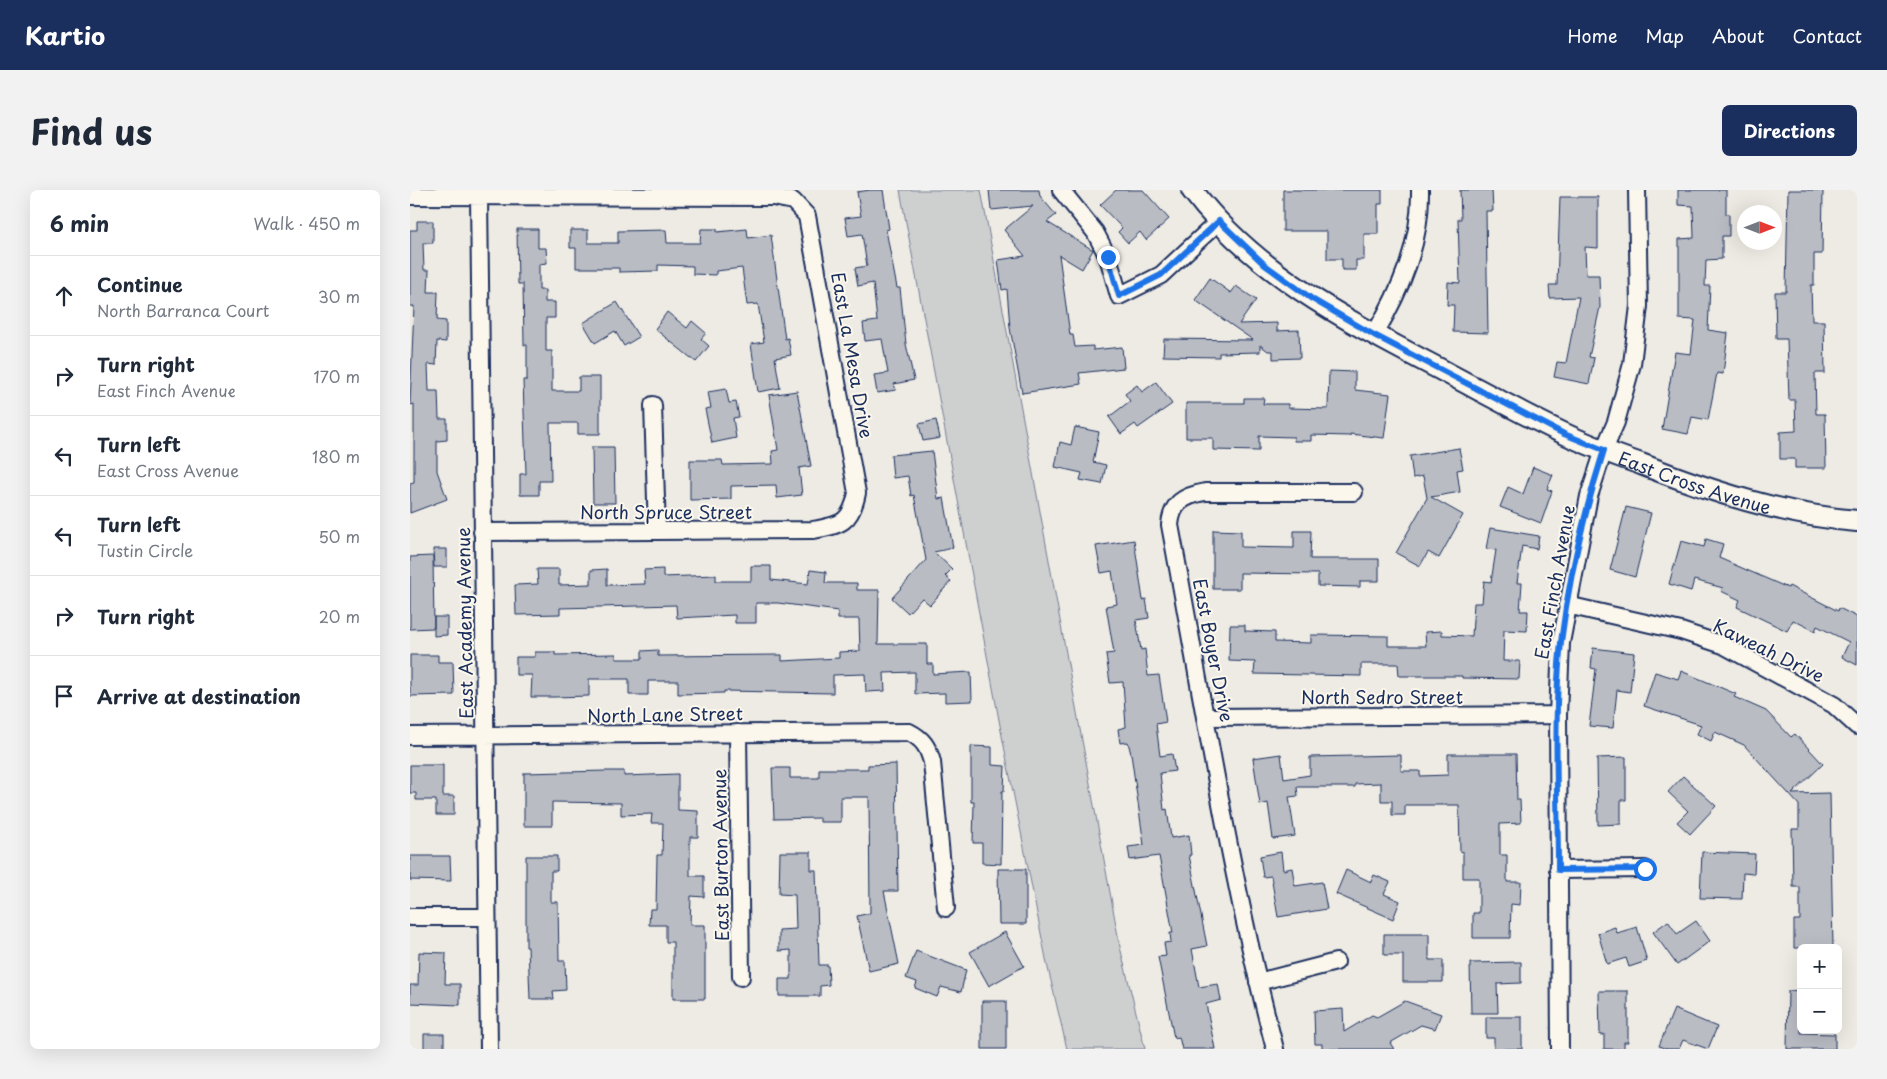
<!DOCTYPE html>
<html lang="en">
<head>
<meta charset="utf-8">
<style>
	:root { --surface:#fff; --page:#f2f2f3; --text:#1f2937; --muted:#747a83; --line:#e0e1e3; --accent:#1b2f5e }
	body { margin:0; font-family:"Playpen Sans",sans-serif; background:var(--page); color:var(--text) }
	.controls { position:absolute; right:15px; bottom:15px; display:grid; overflow:hidden; border-radius:8px; box-shadow:0 5px 20px #0002 }
	.controls button { width:45px; height:45px; display:grid; place-items:center; padding:0; border:0; border-bottom:1px solid var(--line); background:var(--surface); color:var(--text); font:25px sans-serif }
	.compass { position:absolute; left:1327px; top:15px; width:45px; height:45px; border-radius:50%; background:var(--surface); box-shadow:0 5px 20px #0002; rotate:90deg }
	.stop { position:absolute; width:15px; height:15px; margin:-11px; border:4px solid #1a73e8; border-radius:50%; background:#fff }
	.stop.end { background:#1a73e8; border-color:#fff; box-shadow:0 1px 5px #0008 }
	.list { margin:0; padding:0; list-style:none }
	h2 { display:flex; justify-content:space-between; align-items:center; height:65px; margin:0; padding:0 20px; font-size:21px }
	h2 small { font-size:16px; font-weight:400; color:var(--muted) }
	.list li { display:grid; grid-template-columns:32px 1fr auto; gap:15px; align-items:center; box-sizing:border-box; height:80px; padding:0 20px; border-top:1px solid var(--line) }
	.list b { display:block; font-size:19px; white-space:nowrap }
	.list p { margin:0; font-size:16px; white-space:nowrap; color:var(--muted) }
	.list em { font-size:16px; font-style:normal; color:var(--muted) }
	.icon { flex:none; width:28px; height:28px; fill:none; stroke:currentColor; stroke-width:2; stroke-linecap:round; stroke-linejoin:round }
	.map { position:relative; flex:none; width:1447px; height:859px; overflow:hidden; border-radius:8px }
	header { display:flex; align-items:center; gap:30px; box-sizing:border-box; height:70px; padding:0 25px; background:var(--accent); color:#fff }
	header strong { font-size:24px }
	nav { display:flex; gap:28px; margin-inline-start:auto; font-size:18px }
	.intro { display:flex; align-items:center; justify-content:space-between; box-sizing:border-box; height:120px; padding:0 30px }
	h1 { margin:0; font-size:35px }
	.button { padding:12px 22px; border-radius:8px; background:var(--accent); color:#fff; font-size:18px; font-weight:700 }
	main { display:flex; gap:30px; padding:0 30px }
	aside { flex:1; background:var(--surface); border-radius:8px; box-shadow:0 5px 20px #0002 }
	.map>svg:first-child { display:block }
	.green { fill:#cecfcf; stroke:#747f96 }
	.building { fill:#b9bcc3; stroke:#1b2f5e }
	.lines { fill:none; stroke-linecap:round; stroke-linejoin:round }
	.minor-casing { stroke:#1b2f5e; stroke-width:20 }
	.tertiary-casing { stroke:#1b2f5e; stroke-width:24 }
	.minor { stroke:#fbf7ec; stroke-width:16 }
	.tertiary { stroke:#fbf7ec; stroke-width:20 }
	.route { stroke:#1a73e8; stroke-width:6 }
	.labels { text-anchor:middle; dominant-baseline:central; stroke-width:4; stroke-linejoin:round; paint-order:stroke }
	.street-label { font-size:18px; fill:#1b2f5e; stroke:#fbf7ec }
</style>
</head>
<body>
<header>
<strong>Kartio</strong>
<nav><a>Home</a><a>Map</a><a>About</a><a>Contact</a></nav>
</header>
<div class="intro"><h1>Find us</h1><a class="button">Directions</a></div>
<main>
<aside>
<h2>6 min<small>Walk · 450 m</small></h2>
<ul class="list">
<li><svg class="icon" aria-label="ahead" viewBox="0 0 24 24"><path d="M12 20V5M6 11l6-6 6 6"/></svg><div><b>Continue</b><p>North Barranca Court</p></div><em>30 m</em></li>
<li><svg class="icon" aria-label="right" viewBox="0 0 24 24"><path d="M7 20v-9h11M14 6l5 5-5 5"/></svg><div><b>Turn right</b><p>East Finch Avenue</p></div><em>170 m</em></li>
<li><svg class="icon" aria-label="left" viewBox="0 0 24 24"><path d="M17 20v-9H6M10 6l-5 5 5 5"/></svg><div><b>Turn left</b><p>East Cross Avenue</p></div><em>180 m</em></li>
<li><svg class="icon" aria-label="left" viewBox="0 0 24 24"><path d="M17 20v-9H6M10 6l-5 5 5 5"/></svg><div><b>Turn left</b><p>Tustin Circle</p></div><em>50 m</em></li>
<li><svg class="icon" aria-label="right" viewBox="0 0 24 24"><path d="M7 20v-9h11M14 6l5 5-5 5"/></svg><div><b>Turn right</b></div><em>20 m</em></li>
<li><svg class="icon" aria-label="arrive" viewBox="0 0 24 24"><path d="M6 21V4h12l-3 4 3 4H6"/></svg><div><b>Arrive at destination</b></div></li>
</ul>
</aside>
<div class="map">
<svg width="1447" height="859" viewBox="0 0 1447 859">
	<rect width="100%" height="100%" fill="#eeebe4"/>
	<filter id="ink" filterUnits="userSpaceOnUse"><feTurbulence type="fractalNoise" baseFrequency=".02" numOctaves="2"/><feDisplacementMap in="SourceGraphic" scale="10" xChannelSelector="R" yChannelSelector="G"/><feConvolveMatrix kernelMatrix="1 2 1 2 8 2 1 2 1" color-interpolation-filters="sRGB"/></filter>
	<g filter="url(#ink)">
		<path class="green" d="M 490,0 L 571,0 L 710,757 L 735,859 L 657,859 L 637,774 L 592,546 Z"/>
		<path class="building" d="M 460,0 L 473,0 L 479,39 L 476,40 L 487,98 L 490,98 L 496,154 L 504,190 L 484,194 L 486,200 L 467,203 L 464,185 L 478,183 L 472,149 L 455,151 L 453,133 L 467,131 L 463,93 L 448,96 L 445,78 L 457,76 L 452,44 L 438,46 L 435,28 L 451,26 L 447,2 Z
			M 579,0 L 629,0 L 630,6 L 646,25 L 637,32 L 683,60 L 672,79 L 649,65 L 660,145 L 663,145 L 665,157 L 683,156 L 683,160 L 712,157 L 714,178 L 669,183 L 671,194 L 612,203 L 600,138 L 597,99 L 592,100 L 588,70 L 615,66 L 594,40 L 623,16 L 581,20 Z
			M 706,0 L 733,0 L 759,29 L 736,50 L 730,42 L 718,53 L 708,42 L 712,38 L 690,15 Z
			M 873,0 L 972,0 L 972,14 L 968,14 L 968,44 L 954,44 L 954,70 L 946,70 L 946,80 L 932,80 L 932,69 L 917,69 L 917,41 L 873,41 Z
			M 1050,0 L 1082,0 L 1083,21 L 1076,21 L 1078,143 L 1043,142 L 1044,115 L 1037,115 L 1038,92 L 1050,93 L 1048,29 L 1051,29 Z
			M 1268,0 L 1316,0 L 1316,24 L 1319,24 L 1319,46 L 1312,46 L 1312,69 L 1296,70 L 1295,96 L 1300,96 L 1298,140 L 1318,143 L 1313,184 L 1307,183 L 1298,230 L 1282,227 L 1278,244 L 1252,239 L 1265,162 L 1281,164 L 1285,130 L 1269,129 L 1269,49 L 1284,48 L 1283,16 L 1268,15 Z
			M 1378,0 L 1413,0 L 1412,64 L 1404,64 L 1404,95 L 1401,95 L 1402,131 L 1414,131 L 1415,183 L 1405,183 L 1406,224 L 1415,224 L 1416,278 L 1385,278 L 1385,269 L 1370,269 L 1370,242 L 1386,241 L 1385,210 L 1379,210 L 1377,149 L 1366,149 L 1365,102 L 1376,102 Z
			M 1150,7 L 1188,7 L 1188,58 L 1175,57 L 1176,85 L 1189,85 L 1190,117 L 1179,167 L 1184,168 L 1179,194 L 1144,187 L 1147,172 L 1156,173 L 1169,107 L 1140,108 L 1139,95 L 1147,95 Z
			M 7,31 L 23,31 L 23,53 L 13,53 L 14,80 L 19,80 L 18,102 L 28,102 L 27,130 L 36,131 L 36,152 L 27,151 L 26,175 L 18,174 L 19,201 L 28,201 L 29,229 L 37,229 L 37,250 L 27,251 L 27,281 L 37,309 L 0,323 L 0,293 L 4,292 L 4,214 L 0,215 L 4,116 L 0,116 L 0,40 L 7,40 Z
			M 107,39 L 128,39 L 128,58 L 136,58 L 137,73 L 129,74 L 129,100 L 135,100 L 135,112 L 145,112 L 145,128 L 136,128 L 136,161 L 142,161 L 142,201 L 169,201 L 169,187 L 190,187 L 190,244 L 168,244 L 168,233 L 140,233 L 141,291 L 129,291 L 129,305 L 110,305 L 110,284 L 116,284 L 113,190 L 117,190 L 117,155 L 114,155 L 113,94 L 108,94 Z
			M 291,39 L 307,39 L 307,42 L 337,39 L 338,48 L 361,45 L 375,149 L 378,148 L 381,165 L 365,168 L 370,198 L 348,202 L 341,154 L 354,152 L 348,114 L 337,115 L 332,78 L 306,81 L 306,85 L 283,84 L 283,76 L 248,75 L 248,81 L 209,82 L 209,78 L 166,78 L 166,58 L 160,58 L 160,40 L 178,40 L 178,53 L 208,53 L 208,41 L 256,40 L 257,53 L 290,53 Z
			M 800,88 L 821,103 L 826,96 L 846,110 L 829,134 L 867,133 L 867,141 L 889,140 L 890,168 L 863,169 L 863,161 L 858,161 L 850,155 L 850,162 L 809,163 L 809,167 L 753,166 L 754,149 L 843,150 L 785,110 Z
			M 207,112 L 229,147 L 214,156 L 205,141 L 185,153 L 173,133 Z
			M 257,122 L 277,138 L 282,131 L 296,143 L 291,149 L 299,156 L 286,172 L 245,139 Z
			M 919,181 L 945,182 L 945,200 L 980,204 L 974,248 L 940,244 L 940,246 L 901,245 L 901,251 L 884,251 L 884,247 L 849,246 L 849,261 L 803,260 L 803,248 L 776,248 L 776,213 L 834,213 L 834,208 L 854,208 L 853,214 L 878,214 L 878,218 L 918,219 Z
			M 746,192 L 762,214 L 728,238 L 725,234 L 711,244 L 699,227 L 720,211 L 715,204 L 727,195 L 732,202 Z
			M 316,199 L 319,213 L 326,212 L 329,227 L 323,228 L 326,248 L 302,253 L 295,219 L 301,218 L 298,202 Z
			M 387,201 L 401,276 L 389,278 L 392,305 L 367,308 L 366,295 L 321,296 L 321,309 L 280,310 L 280,270 L 312,270 L 313,275 L 363,274 L 362,261 L 368,260 L 359,205 Z
			M 526,230 L 530,248 L 513,251 L 509,234 Z
			M 665,237 L 689,242 L 683,272 L 696,275 L 692,294 L 670,290 L 672,283 L 645,277 L 650,252 L 661,255 Z
			M 182,257 L 204,257 L 205,313 L 183,313 Z
			M 1049,258 L 1053,279 L 1047,280 L 1050,302 L 1021,307 L 1053,325 L 1029,368 L 1018,362 L 1010,376 L 986,363 L 1017,308 L 1013,286 L 1003,288 L 1000,266 Z
			M 522,261 L 528,309 L 534,308 L 543,358 L 524,362 L 542,379 L 535,386 L 541,391 L 520,415 L 512,408 L 498,423 L 482,408 L 516,370 L 504,305 L 501,306 L 498,286 L 483,288 L 481,265 Z
			M 1123,277 L 1143,285 L 1137,299 L 1142,301 L 1131,333 L 1090,317 L 1098,297 L 1113,304 Z
			M 1216,317 L 1241,323 L 1225,387 L 1200,380 Z
			M 1080,338 L 1129,346 L 1127,359 L 1112,356 L 1107,393 L 1112,393 L 1110,421 L 1118,421 L 1117,441 L 1094,440 L 1093,471 L 1110,471 L 1109,489 L 1052,488 L 1052,486 L 989,486 L 988,474 L 951,474 L 951,486 L 844,484 L 845,472 L 819,471 L 820,435 L 835,435 L 835,441 L 865,442 L 865,452 L 901,453 L 901,445 L 978,446 L 978,456 L 1016,456 L 1015,442 L 1032,441 L 1032,445 L 1062,446 L 1064,413 L 1072,413 L 1074,391 L 1081,392 L 1086,360 L 1076,359 Z
			M 803,340 L 831,341 L 831,357 L 884,358 L 884,341 L 901,341 L 900,369 L 969,369 L 969,391 L 950,391 L 950,397 L 908,396 L 908,384 L 830,383 L 830,399 L 803,399 Z
			M 1296,349 L 1313,354 L 1309,368 L 1378,398 L 1379,396 L 1428,421 L 1429,418 L 1447,427 L 1447,475 L 1432,467 L 1439,452 L 1407,436 L 1405,441 L 1383,430 L 1377,441 L 1327,417 L 1330,410 L 1311,401 L 1313,398 L 1284,390 L 1281,401 L 1259,394 L 1271,351 L 1294,357 Z
			M 724,350 L 733,410 L 736,409 L 739,428 L 726,430 L 731,460 L 735,459 L 738,486 L 749,485 L 756,532 L 746,534 L 750,566 L 762,564 L 765,581 L 750,583 L 754,620 L 757,619 L 761,648 L 779,645 L 781,665 L 779,665 L 797,756 L 782,759 L 789,797 L 808,794 L 811,810 L 796,814 L 805,859 L 772,859 L 769,847 L 764,848 L 748,767 L 756,766 L 754,753 L 761,752 L 760,743 L 763,743 L 749,666 L 720,670 L 718,657 L 734,655 L 721,564 L 718,552 L 710,553 L 708,539 L 716,537 L 713,492 L 700,493 L 696,464 L 704,463 L 696,416 L 707,414 L 702,381 L 691,383 L 686,356 Z
			M 23,359 L 37,359 L 37,377 L 24,377 Z
			M 23,366 L 24,438 L 0,439 L 0,367 Z
			M 341,376 L 361,376 L 361,390 L 398,394 L 400,380 L 416,382 L 415,393 L 447,393 L 447,400 L 469,400 L 468,454 L 517,454 L 517,474 L 523,474 L 523,484 L 561,482 L 562,511 L 535,512 L 535,503 L 505,504 L 505,482 L 474,483 L 475,501 L 456,502 L 455,484 L 423,485 L 423,503 L 314,501 L 314,503 L 268,504 L 268,491 L 238,491 L 238,505 L 219,505 L 219,489 L 179,489 L 179,506 L 144,507 L 121,507 L 122,485 L 106,485 L 106,467 L 125,467 L 125,462 L 145,462 L 145,465 L 206,464 L 206,469 L 232,469 L 232,461 L 248,460 L 248,466 L 372,465 L 372,471 L 429,468 L 429,462 L 450,461 L 449,429 L 428,429 L 428,421 L 368,413 L 346,413 L 346,433 L 325,433 L 325,425 L 267,428 L 266,415 L 150,418 L 150,424 L 106,425 L 105,395 L 128,394 L 127,379 L 149,379 L 149,395 L 181,394 L 181,380 L 197,379 L 197,395 L 235,394 L 234,380 L 253,379 L 253,387 L 306,385 L 306,391 L 341,391 Z
			M 24,427 L 37,427 L 37,445 L 24,446 Z
			M 1183,458 L 1224,463 L 1220,502 L 1207,500 L 1203,538 L 1179,536 L 1186,479 L 1181,478 Z
			M 0,465 L 28,465 L 28,472 L 43,472 L 44,505 L 0,506 Z
			M 1271,481 L 1326,504 L 1324,507 L 1356,521 L 1381,547 L 1385,544 L 1413,574 L 1382,604 L 1420,603 L 1423,758 L 1384,758 L 1384,730 L 1390,730 L 1390,697 L 1383,697 L 1382,639 L 1389,639 L 1389,615 L 1334,555 L 1305,542 L 1301,551 L 1287,544 L 1291,535 L 1234,516 L 1245,482 L 1268,489 Z
			M 561,556 L 582,557 L 582,575 L 595,576 L 594,601 L 592,601 L 591,674 L 572,673 L 572,653 L 563,653 L 564,612 L 561,612 Z
			M 871,564 L 874,589 L 900,585 L 900,567 L 991,565 L 991,581 L 1010,581 L 1010,586 L 1038,585 L 1038,564 L 1106,564 L 1107,610 L 1110,610 L 1111,633 L 1090,634 L 1090,665 L 1097,665 L 1097,692 L 1111,692 L 1110,715 L 1101,714 L 1100,748 L 1063,748 L 1063,723 L 1069,723 L 1069,688 L 1053,688 L 1053,662 L 1050,662 L 1049,615 L 995,615 L 995,625 L 982,625 L 982,611 L 971,611 L 971,593 L 945,594 L 945,597 L 887,597 L 888,606 L 879,607 L 885,646 L 863,649 L 858,613 L 850,615 L 843,568 Z
			M 1216,567 L 1216,610 L 1211,610 L 1211,634 L 1188,635 L 1187,568 Z
			M 486,574 L 488,701 L 474,701 L 489,774 L 459,781 L 447,726 L 460,723 L 459,607 L 431,607 L 431,632 L 410,632 L 410,628 L 364,629 L 362,578 L 380,578 L 380,588 L 409,588 L 409,579 L 458,579 L 458,575 Z
			M 0,575 L 33,575 L 33,606 L 44,606 L 44,625 L 26,625 L 26,610 L 6,610 L 6,603 L 0,603 Z
			M 196,581 L 214,581 L 214,586 L 268,584 L 268,620 L 288,621 L 288,647 L 280,647 L 280,686 L 294,686 L 294,707 L 281,706 L 280,735 L 295,735 L 295,809 L 263,809 L 263,752 L 256,752 L 256,735 L 239,735 L 240,719 L 246,719 L 247,665 L 252,665 L 253,633 L 241,633 L 242,624 L 211,625 L 211,613 L 142,612 L 142,636 L 114,636 L 114,583 Z
			M 1273,586 L 1306,616 L 1280,644 L 1267,632 L 1278,621 L 1258,602 Z
			M 370,662 L 401,662 L 401,680 L 406,680 L 409,775 L 418,775 L 419,795 L 410,796 L 410,806 L 369,806 L 369,789 L 381,789 L 381,760 L 369,761 L 369,740 L 386,739 L 385,705 L 369,704 Z
			M 871,662 L 873,680 L 882,678 L 885,696 L 912,692 L 917,719 L 868,727 L 861,686 L 853,687 L 850,666 Z
			M 1292,662 L 1345,664 L 1344,684 L 1333,683 L 1332,709 L 1290,708 Z
			M 0,666 L 40,666 L 41,691 L 0,690 Z
			M 116,666 L 147,666 L 147,681 L 141,681 L 141,712 L 148,712 L 149,771 L 155,771 L 156,800 L 143,801 L 144,809 L 120,809 L 118,757 L 116,757 Z
			M 588,679 L 616,679 L 616,734 L 589,734 Z
			M 936,680 L 961,692 L 964,685 L 980,692 L 974,704 L 990,711 L 983,729 L 926,704 Z
			M 1258,731 L 1267,744 L 1286,731 L 1300,751 L 1267,775 L 1243,742 Z
			M 1205,737 L 1207,743 L 1227,737 L 1237,771 L 1219,777 L 1216,768 L 1197,774 L 1188,743 Z
			M 595,742 L 614,776 L 579,796 L 560,762 Z
			M 974,744 L 1019,744 L 1019,770 L 1033,770 L 1033,792 L 993,792 L 993,765 L 974,765 Z
			M 506,761 L 556,780 L 551,802 L 531,797 L 527,807 L 505,798 L 507,792 L 496,788 Z
			M 9,762 L 36,763 L 35,794 L 50,794 L 50,815 L 0,813 L 0,795 L 8,795 Z
			M 1111,772 L 1111,793 L 1087,794 L 1088,823 L 1061,823 L 1060,773 Z
			M 1391,800 L 1391,843 L 1425,844 L 1425,859 L 1377,859 L 1378,801 Z
			M 1189,801 L 1218,801 L 1218,852 L 1214,852 L 1214,859 L 1194,859 L 1194,844 L 1190,845 Z
			M 572,811 L 596,811 L 596,859 L 572,859 Z
			M 995,811 L 1031,824 L 1025,839 L 1011,835 L 980,853 L 984,859 L 912,859 L 912,854 L 905,854 L 904,821 L 933,819 L 934,842 L 962,825 L 967,827 Z
			M 1264,819 L 1307,837 L 1298,859 L 1273,850 L 1269,859 L 1256,859 L 1249,856 Z
			M 1076,827 L 1112,827 L 1112,859 L 1084,859 L 1084,848 L 1076,848 Z
			M 14,844 L 34,844 L 34,859 L 14,859 Z"/>
		<g class="lines">
			<g class="minor-casing">
				<path id="minor" d="M 651,0 L 685,42 L 698,67 L 709,106 L 751,85 L 809,31
					M 0,6 L 363,7 L 383,11 L 397,26 L 447,303 C 441,333 431,335 403,340 L 72,342
					M 69,6 L 79,859
					M 964,145 C 991,100 1011,53 1010,0
					M 243,215 L 247,341
					M 1157,415 L 1271,441 L 1313,455 L 1424,515 L 1447,536
					M 797,527 L 1148,525
					M 328,543 L 331,787
					M 0,546 L 499,542 C 513,549 518,557 522,572 L 536,718
					M 1148,680 L 1235,679
					M 0,727 L 77,727
					M 848,792 L 926,772
					M 865,859 C 820,687 793,510 760,335 C 762,313 773,306 795,302 L 944,302
					M 1150,859 L 1148,525 L 1151,453 L 1179,306 L 1194,260 L 1206,232 L 1222,174 L 1229,116 L 1227,0"/>
			</g>
			<g class="tertiary-casing">
				<g id="tertiary">
					<path id="s1" d="M 782,0 C 846,86 946,135 1039,184 C 1077,204 1115,225 1153,243 C 1178,255 1205,265 1231,274 C 1300,301 1373,325 1447,331"/>
				</g>
			</g>
			<use href="#minor" class="minor"/>
			<use href="#tertiary" class="tertiary"/>
		</g>
	</g>
	<g class="lines" filter="url(#ink)">
		<path class="route" d="M 698,67 L 709,106 L 751,85 L 809,31 L 855,75 L 902,109 L 964,145 L 1154,244 L 1194,260 C 1174,323 1159,387 1151,452 C 1143,527 1148,605 1148,680 L 1235,679"/>
	</g>
	<g class="labels">
		<g class="street-label">
			<text transform="translate(443 165) rotate(80)">East La Mesa Drive</text>
			<text stroke="none"><textPath href="#s1" startOffset="588">East Cross Avenue</textPath></text>
			<text x="256" y="321">North Spruce Street</text>
			<text transform="translate(1144 392) rotate(-80)">East Finch Avenue</text>
			<text transform="translate(54 433) rotate(-91)">East Academy Avenue</text>
			<text transform="translate(804 460) rotate(79)">East Boyer Drive</text>
			<text transform="translate(1359 460) rotate(26)">Kaweah Drive</text>
			<text x="972" y="506">North Sedro Street</text>
			<text transform="translate(255 524) rotate(-1)">North Lane Street</text>
			<text transform="translate(310 665) rotate(-91)">East Burton Avenue</text>
		</g>
	</g>
</svg>
<div class="controls">
<button>+</button>
<button>−</button>
</div>
<svg class="compass" viewBox="-18 -18 36 36"><path d="M0-13l5 13h-10z" fill="#e53935"/><path d="M0 13l5-13h-10z" fill="#747a83"/></svg>
<div class="stop" style="left:1235px;top:679px"></div>
<div class="stop end" style="left:698px;top:67px"></div>
</div>
</main>
</body>
</html>
